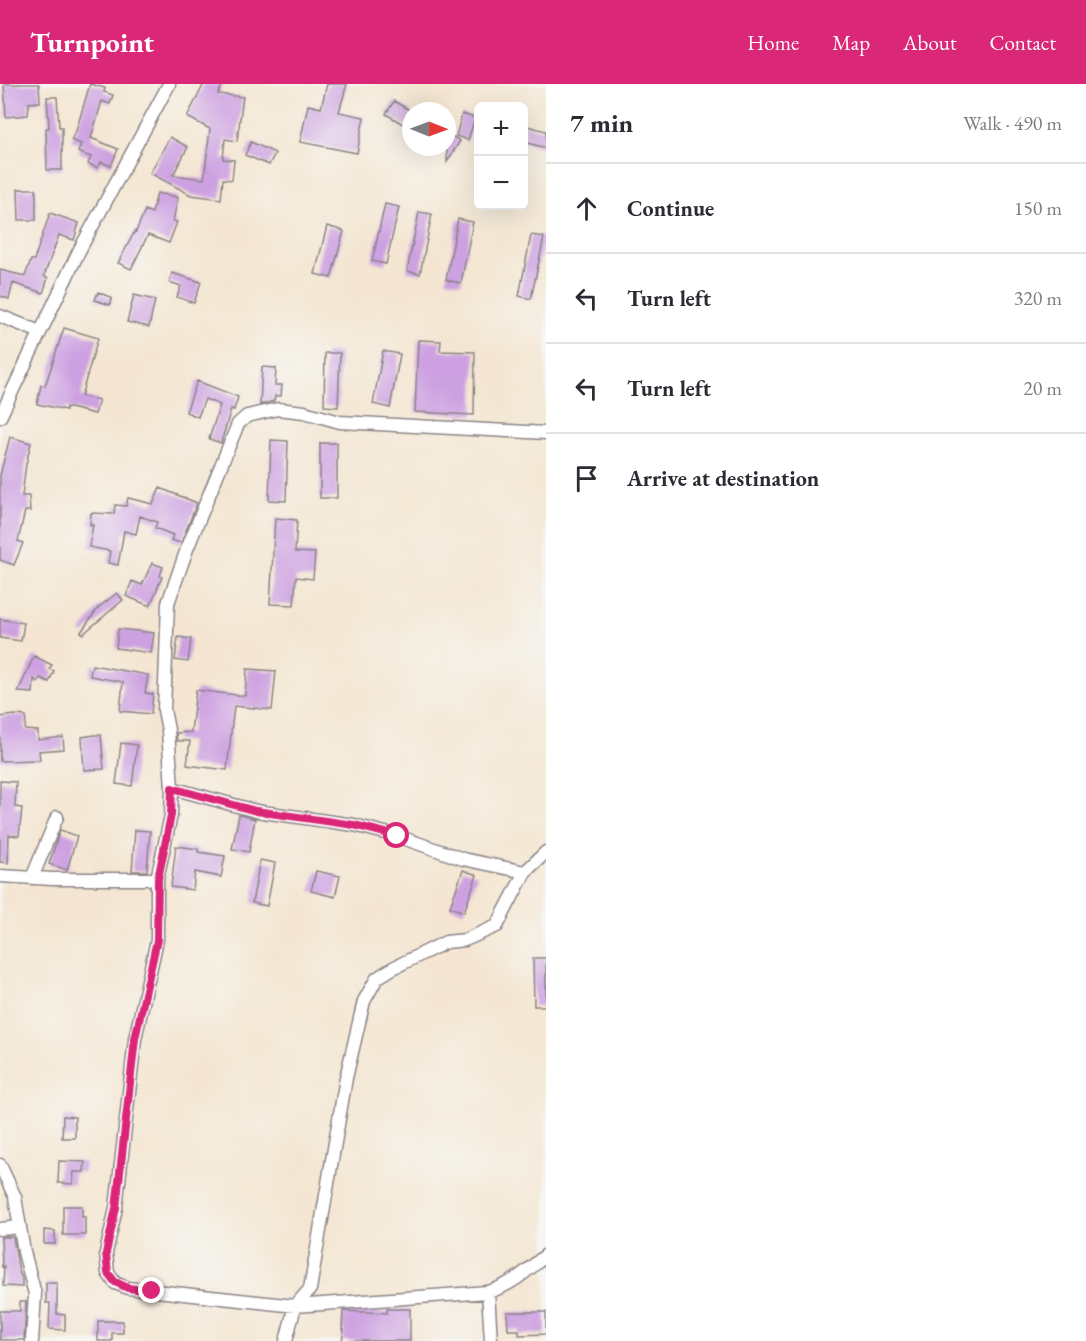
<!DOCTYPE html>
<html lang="en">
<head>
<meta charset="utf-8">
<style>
	:root { --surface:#fff; --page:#f2f2f3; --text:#2b2b33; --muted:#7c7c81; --line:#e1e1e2; --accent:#db2777 }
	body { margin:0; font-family:"EB Garamond",serif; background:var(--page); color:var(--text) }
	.controls { position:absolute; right:18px; top:18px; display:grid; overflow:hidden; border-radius:9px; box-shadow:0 6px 24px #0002 }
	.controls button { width:54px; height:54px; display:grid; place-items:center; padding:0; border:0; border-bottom:2px solid var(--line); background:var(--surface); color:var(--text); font:30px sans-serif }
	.compass { position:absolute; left:402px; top:18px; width:54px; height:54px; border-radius:50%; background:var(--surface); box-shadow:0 6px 24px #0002; rotate:91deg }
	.stop { position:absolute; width:18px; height:18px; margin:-14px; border:4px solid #db2777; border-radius:50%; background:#fff }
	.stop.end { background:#db2777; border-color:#fff; box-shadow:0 2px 6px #0008 }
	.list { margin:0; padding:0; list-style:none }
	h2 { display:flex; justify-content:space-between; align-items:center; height:78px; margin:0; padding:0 24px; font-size:26px }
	h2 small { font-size:20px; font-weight:400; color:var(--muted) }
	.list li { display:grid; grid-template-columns:39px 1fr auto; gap:18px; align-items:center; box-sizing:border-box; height:90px; padding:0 24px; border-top:2px solid var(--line) }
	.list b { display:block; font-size:22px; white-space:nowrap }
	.list em { font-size:20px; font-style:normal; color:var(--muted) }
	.icon { flex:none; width:33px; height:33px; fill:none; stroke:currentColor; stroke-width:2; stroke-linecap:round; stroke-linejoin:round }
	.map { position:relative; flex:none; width:546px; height:1257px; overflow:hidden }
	header { display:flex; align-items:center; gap:36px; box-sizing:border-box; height:84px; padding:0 30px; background:var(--accent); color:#fff }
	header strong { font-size:28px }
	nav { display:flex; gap:33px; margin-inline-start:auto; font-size:21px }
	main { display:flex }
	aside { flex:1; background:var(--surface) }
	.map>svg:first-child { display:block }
	.building { fill:#cda1e1 }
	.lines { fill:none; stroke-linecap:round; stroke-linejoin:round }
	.minor-casing { stroke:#8b8486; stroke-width:15 }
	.minor { stroke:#fff; stroke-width:12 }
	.route { stroke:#db2777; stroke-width:8 }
</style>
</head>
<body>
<header>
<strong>Turnpoint</strong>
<nav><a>Home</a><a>Map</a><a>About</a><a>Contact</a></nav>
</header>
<main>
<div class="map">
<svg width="546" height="1257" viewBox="0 0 546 1257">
	<rect width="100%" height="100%" fill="#f6f6f2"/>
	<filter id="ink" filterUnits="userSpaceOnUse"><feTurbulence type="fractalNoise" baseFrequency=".0167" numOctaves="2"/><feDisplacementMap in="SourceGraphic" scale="12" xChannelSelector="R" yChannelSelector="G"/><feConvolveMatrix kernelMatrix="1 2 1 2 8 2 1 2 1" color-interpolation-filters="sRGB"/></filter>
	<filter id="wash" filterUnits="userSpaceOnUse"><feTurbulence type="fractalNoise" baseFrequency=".008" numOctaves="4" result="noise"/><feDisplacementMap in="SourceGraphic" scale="24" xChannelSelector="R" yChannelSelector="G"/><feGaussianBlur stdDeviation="1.35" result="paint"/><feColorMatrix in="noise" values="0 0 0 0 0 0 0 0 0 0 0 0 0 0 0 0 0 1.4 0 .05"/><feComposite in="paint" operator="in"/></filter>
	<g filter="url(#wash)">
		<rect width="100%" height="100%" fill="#f4e6d2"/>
		<g id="blocks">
			<path class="building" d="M 4,0 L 39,0 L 40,18 L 29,19 L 28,31 L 6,33 Z
				M 90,0 L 105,4 L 104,8 L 113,11 L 110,20 L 102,17 L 91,54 L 118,65 L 111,82 L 101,78 L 98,84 L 88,80 L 91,73 L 78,68 L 81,60 L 71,56 L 76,47 Z
				M 204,0 L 223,0 L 218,10 L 243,13 L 237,57 L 225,55 L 223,75 L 234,76 L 232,96 L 223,95 L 221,115 L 191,111 L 150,89 L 170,53 L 188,63 L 173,91 L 204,95 L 210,45 L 187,33 Z
				M 327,0 L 347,0 L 339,28 L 364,33 L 357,69 L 300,58 L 308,21 L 321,24 Z
				M 47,13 L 57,13 L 59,43 L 62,43 L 62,86 L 47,86 L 46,44 L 49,44 Z
				M 394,17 L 411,27 L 411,45 L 386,30 Z
				M 462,30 L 475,34 L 468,56 L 456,52 Z
				M 524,41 L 546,47 L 546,64 L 524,58 Z
				M 447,49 L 460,57 L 447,78 Z
				M 251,58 L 275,69 L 269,81 L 245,71 Z
				M 18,105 L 36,105 L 36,136 L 19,136 Z
				M 157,109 L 178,113 L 173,137 L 177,138 L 169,159 L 148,151 L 131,185 L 118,179 L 135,147 L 136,148 L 145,126 L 152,129 Z
				M 385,120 L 399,123 L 386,180 L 372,177 Z
				M 419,128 L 432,130 L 420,190 L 407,187 Z
				M 50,129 L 79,139 L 74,156 L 59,151 L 44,192 L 48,194 L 43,209 L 13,199 L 9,215 L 0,212 L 0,186 L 25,192 L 31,176 L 34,176 Z
				M 458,135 L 473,138 L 461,199 L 446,196 Z
				M 327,142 L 344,147 L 331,194 L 315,190 Z
				M 531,151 L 544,153 L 531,215 L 519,212 Z
				M 172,189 L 201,198 L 194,219 L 177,213 L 181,202 L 169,198 Z
				M 98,208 L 112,214 L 110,221 L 95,216 Z
				M 134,211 L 155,216 L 149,243 L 127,238 Z
				M 64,244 L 98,254 L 81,312 L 99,316 L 95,330 L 66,323 L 66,326 L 37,320 L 41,301 L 45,302 Z
				M 418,256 L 441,257 L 440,267 L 475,268 L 474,331 L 415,328 Z
				M 383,267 L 400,270 L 390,324 L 373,320 Z
				M 325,269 L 340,269 L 338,323 L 324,322 Z
				M 262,283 L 276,284 L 275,301 L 282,301 L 281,312 L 275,312 L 274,317 L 260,321 Z
				M 197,297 L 238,313 L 234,326 L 231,325 L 221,359 L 209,355 L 220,321 L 205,315 L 198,333 L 186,328 Z
				M 10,353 L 31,359 L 26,380 L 22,412 L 29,412 L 30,427 L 25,427 L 18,457 L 23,459 L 14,481 L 0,476 L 0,391 Z
				M 271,356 L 288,357 L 286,417 L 269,416 Z
				M 320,359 L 337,359 L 337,414 L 320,414 Z
				M 160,404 L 197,419 L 181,459 L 171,456 L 173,451 L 155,444 L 157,438 L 140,432 L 136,450 L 124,447 L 118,481 L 108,479 L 110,467 L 89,463 L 93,441 L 90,441 L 91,429 L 114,430 L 115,421 L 126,422 L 128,414 L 153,420 Z
				M 275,434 L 297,436 L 295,468 L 315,469 L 313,495 L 296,493 L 294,521 L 270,520 Z
				M 152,479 L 163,483 L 160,492 L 162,493 L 150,522 L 126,512 L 132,497 L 142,501 Z
				M 117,509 L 123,516 L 83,550 L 81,548 L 98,524 Z
				M 0,535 L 24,539 L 21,557 L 0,554 Z
				M 118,545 L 154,549 L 151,569 L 116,564 Z
				M 178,553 L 191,555 L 188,578 L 175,576 Z
				M 34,572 L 52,581 L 49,585 L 54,587 L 49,598 L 40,594 L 38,598 L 34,595 L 33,609 L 18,608 Z
				M 92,581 L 148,591 L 145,609 L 153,610 L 151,630 L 120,627 L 123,598 L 90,592 Z
				M 247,585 L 276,587 L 272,626 L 234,622 L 227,686 L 187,681 L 190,657 L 177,657 L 176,649 L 191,648 L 196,606 L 245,612 Z
				M 15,631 L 26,632 L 25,646 L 38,647 L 38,656 L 63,653 L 64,665 L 39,667 L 40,676 L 0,677 L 0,633 Z
				M 95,651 L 101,651 L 104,685 L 84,686 L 82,653 Z
				M 121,659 L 137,661 L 132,702 L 116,700 Z
				M 0,697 L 16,698 L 15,723 L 22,724 L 19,752 L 9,751 L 8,779 L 0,778 Z
				M 239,731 L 255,735 L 249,768 L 232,765 Z
				M 60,746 L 77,752 L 67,786 L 49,780 Z
				M 135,746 L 150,747 L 147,787 L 132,787 Z
				M 176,762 L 198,765 L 198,768 L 225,772 L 221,793 L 195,788 L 193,806 L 171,803 Z
				M 260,776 L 275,779 L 267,822 L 252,819 Z
				M 463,786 L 477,791 L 464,828 L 450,823 Z
				M 316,787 L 340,792 L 335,813 L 311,807 Z
				M 533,874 L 546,874 L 546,922 L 534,922 Z
				M 63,1032 L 75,1033 L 75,1054 L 62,1054 Z
				M 59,1077 L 85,1078 L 84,1088 L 74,1088 L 73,1100 L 58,1099 Z
				M 63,1122 L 82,1122 L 82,1133 L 85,1133 L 85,1151 L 63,1151 Z
				M 44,1146 L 55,1147 L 55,1160 L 44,1160 Z
				M 1,1153 L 13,1153 L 19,1188 L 22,1194 L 22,1203 L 3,1202 L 4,1182 L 2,1183 Z
				M 46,1199 L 57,1199 L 57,1230 L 65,1231 L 65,1246 L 49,1245 L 50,1219 L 46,1219 Z
				M 20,1218 L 26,1218 L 24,1256 L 0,1256 L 0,1227 L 20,1227 Z
				M 387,1225 L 410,1225 L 410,1257 L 342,1257 L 344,1246 L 342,1246 L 343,1227 L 387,1229 Z
				M 507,1228 L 546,1228 L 546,1250 L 519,1251 L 519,1246 L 508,1246 Z
				M 98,1237 L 123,1237 L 123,1249 L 112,1249 L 112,1257 L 98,1257 Z"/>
		</g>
	</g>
	<g filter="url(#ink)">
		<use href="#blocks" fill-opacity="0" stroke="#8b8486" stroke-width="1.5"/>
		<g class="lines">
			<g class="minor-casing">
				<path id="minor" d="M 0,232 L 40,248
					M 0,333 L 79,167 L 169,0
					M 546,349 L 340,338 L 304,328 L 278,325 L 247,332 L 238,340 L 187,465 L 168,519 L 164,626 L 168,646 L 172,704 L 171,731 L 157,795 L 157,856 L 135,955 L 116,1124 L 106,1169 L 108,1189 L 115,1199 L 128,1204 L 295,1222 L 488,1208 C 512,1201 528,1186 546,1171
					M 172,704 L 256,727 L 354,741 L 397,752 L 463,775 L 525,788
					M 0,792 L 53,795 L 157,795
					M 32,794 L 57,733
					M 0,1081 L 15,1113 L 24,1168 L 35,1210 L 32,1257
					M 0,1145 L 20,1143
					M 488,1208 L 491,1257
					M 286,1257 L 295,1222 L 310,1205 L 346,994 L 364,917 L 377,894 L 393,884 L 446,858 L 465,856 L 497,842 L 525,788 L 546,768"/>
			</g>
			<use href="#minor" class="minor"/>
		</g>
	</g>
	<g class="lines" filter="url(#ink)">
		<path class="route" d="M 152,1207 L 128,1204 L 115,1198 L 108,1189 L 106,1169 L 116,1124 L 135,955 L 157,856 L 158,795 L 171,731 L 172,704 L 256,727 L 354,741 L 397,752"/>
	</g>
</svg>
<div class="controls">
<button>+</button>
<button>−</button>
</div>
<svg class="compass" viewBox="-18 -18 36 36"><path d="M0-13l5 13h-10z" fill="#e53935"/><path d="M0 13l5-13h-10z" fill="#7c7c81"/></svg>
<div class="stop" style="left:397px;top:752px"></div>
<div class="stop end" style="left:152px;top:1207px"></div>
</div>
<aside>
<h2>7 min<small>Walk · 490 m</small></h2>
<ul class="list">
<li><svg class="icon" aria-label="ahead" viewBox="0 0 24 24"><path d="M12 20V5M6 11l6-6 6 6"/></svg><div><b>Continue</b></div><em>150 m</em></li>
<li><svg class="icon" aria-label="left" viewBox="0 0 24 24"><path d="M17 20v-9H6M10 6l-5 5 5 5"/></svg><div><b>Turn left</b></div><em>320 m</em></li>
<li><svg class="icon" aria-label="left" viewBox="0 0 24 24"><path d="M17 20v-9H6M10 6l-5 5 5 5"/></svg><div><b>Turn left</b></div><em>20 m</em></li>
<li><svg class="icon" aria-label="arrive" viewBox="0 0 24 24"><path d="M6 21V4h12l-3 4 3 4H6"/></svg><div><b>Arrive at destination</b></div></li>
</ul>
</aside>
</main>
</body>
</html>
